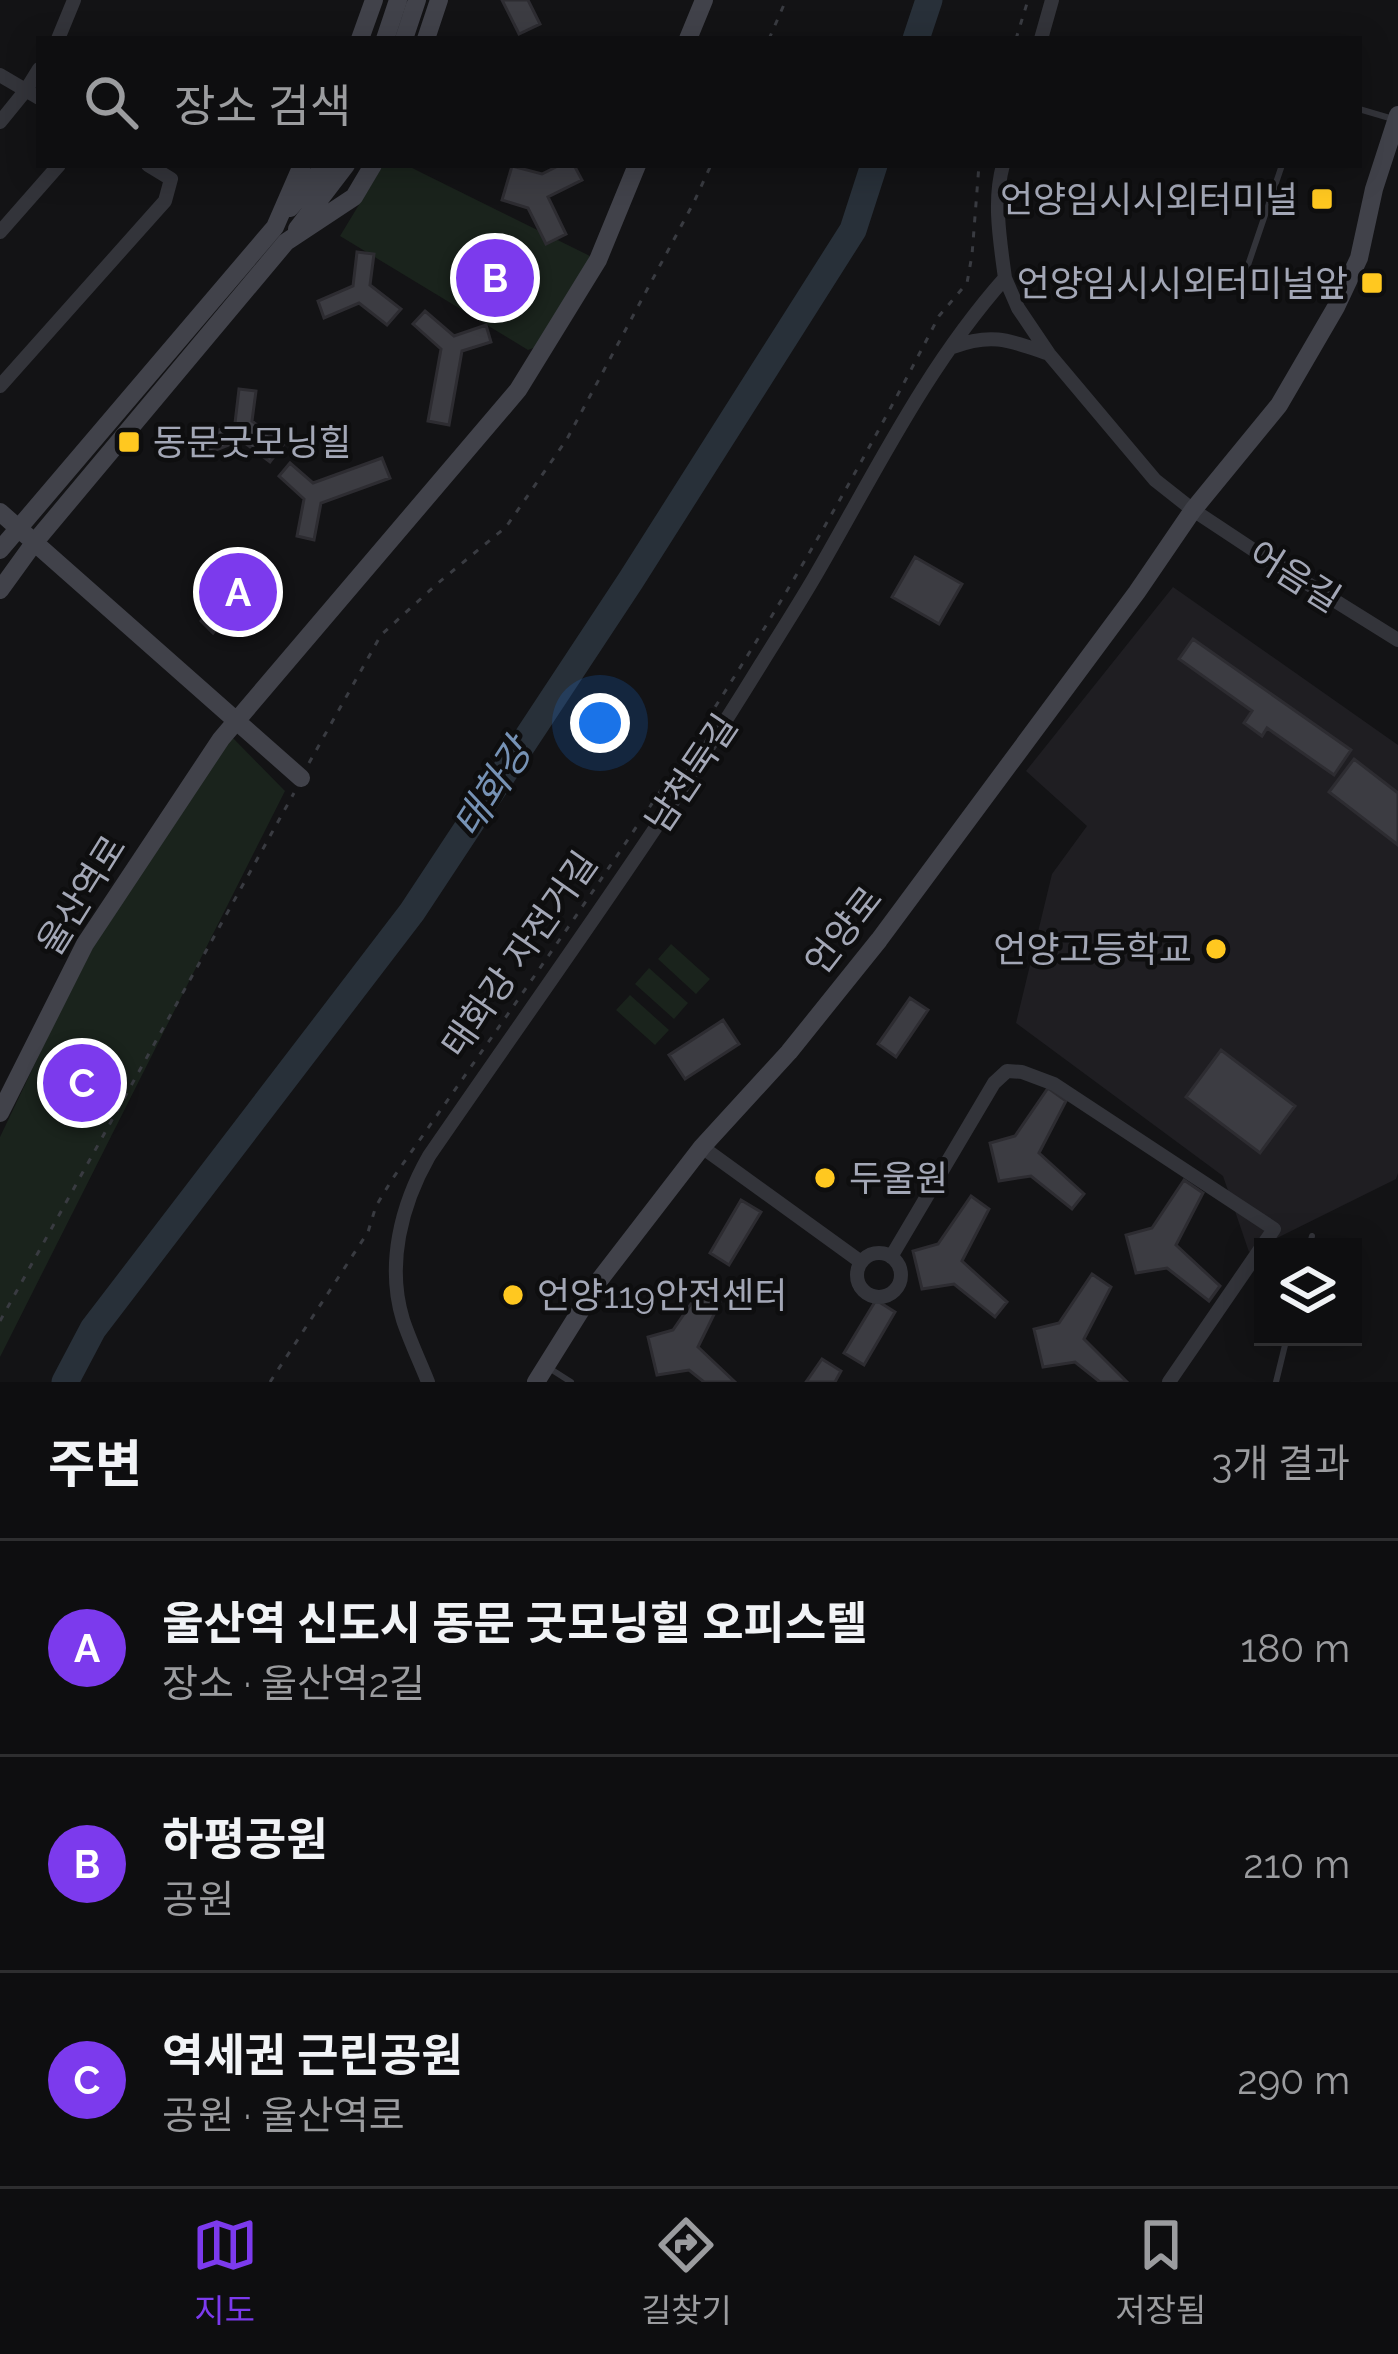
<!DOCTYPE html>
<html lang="ko">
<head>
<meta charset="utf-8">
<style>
	:root { --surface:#0e0e10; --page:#1c1c1e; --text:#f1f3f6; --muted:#9b9c9f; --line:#2e2e30; --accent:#7c3aed }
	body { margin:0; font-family:Raleway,"Noto Sans KR",sans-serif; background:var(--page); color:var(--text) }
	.controls { position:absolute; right:36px; bottom:36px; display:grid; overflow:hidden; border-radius:0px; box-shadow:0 6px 30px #0003 }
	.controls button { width:108px; height:108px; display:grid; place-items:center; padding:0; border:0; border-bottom:3px solid var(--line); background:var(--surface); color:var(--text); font:60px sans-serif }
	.you { position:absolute; left:600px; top:723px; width:42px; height:42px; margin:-30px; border:9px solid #fff; border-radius:50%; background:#1a73e8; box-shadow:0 0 0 18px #1a73e833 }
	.badge { display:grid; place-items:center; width:78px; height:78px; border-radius:50%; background:var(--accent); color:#fff; font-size:39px; font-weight:700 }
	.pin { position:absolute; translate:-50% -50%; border:6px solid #fff; box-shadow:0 3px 12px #0006 }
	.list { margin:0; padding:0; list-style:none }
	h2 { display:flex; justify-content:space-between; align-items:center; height:156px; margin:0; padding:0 48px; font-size:51px }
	h2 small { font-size:39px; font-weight:400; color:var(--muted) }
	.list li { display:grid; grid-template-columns:78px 1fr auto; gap:36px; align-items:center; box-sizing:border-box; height:216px; padding:0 48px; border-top:3px solid var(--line) }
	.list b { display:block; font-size:45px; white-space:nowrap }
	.list p { margin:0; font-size:39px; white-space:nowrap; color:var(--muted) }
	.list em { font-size:39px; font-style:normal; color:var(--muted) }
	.icon { flex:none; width:66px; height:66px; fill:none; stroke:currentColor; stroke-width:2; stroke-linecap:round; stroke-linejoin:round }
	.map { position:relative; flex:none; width:1398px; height:1382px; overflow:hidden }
	.search { position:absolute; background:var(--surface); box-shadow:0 6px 30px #0003; left:36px; right:36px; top:36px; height:132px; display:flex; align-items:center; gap:30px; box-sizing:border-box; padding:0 42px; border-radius:0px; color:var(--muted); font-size:45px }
	.sheet { height:804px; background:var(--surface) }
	nav { display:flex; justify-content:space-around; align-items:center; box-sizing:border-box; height:168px; border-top:3px solid var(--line); background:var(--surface); font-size:33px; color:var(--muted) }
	nav a { display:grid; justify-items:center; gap:6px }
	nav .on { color:var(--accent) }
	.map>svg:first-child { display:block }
	.built { fill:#1f1e22 }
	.green { fill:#1a231c }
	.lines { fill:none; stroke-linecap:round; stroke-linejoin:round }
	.river { stroke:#283039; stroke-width:27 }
	.building { fill:#3c3c42; stroke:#2d2c31; stroke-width:3 }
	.path { stroke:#393b41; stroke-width:3; stroke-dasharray:6 9; stroke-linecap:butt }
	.lane { stroke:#33343a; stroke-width:6 }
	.street { stroke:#33343a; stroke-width:14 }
	.secondary { stroke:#41424a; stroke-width:18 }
	.poi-dot { fill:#ffc820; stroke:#0e0e0f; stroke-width:4.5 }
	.labels { text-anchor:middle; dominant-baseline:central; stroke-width:9; stroke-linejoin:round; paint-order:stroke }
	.poi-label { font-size:36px; fill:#a3a7b6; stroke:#0e0e0f; text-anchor:end }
	.street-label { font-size:36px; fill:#a3a7b6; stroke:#0e0e0f }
	.water-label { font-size:39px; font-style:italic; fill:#7692b5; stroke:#0e0e0f }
</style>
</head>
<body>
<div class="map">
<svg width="1398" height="1382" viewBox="0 0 1398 1382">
	<rect width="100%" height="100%" fill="#131315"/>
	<path class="built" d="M 1173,587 L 1398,745 L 1398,1173 L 1396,1179 L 1249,1252 L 1223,1176 L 1016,1023 L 1052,874 L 1087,826 L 1026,771 Z"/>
	<path class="green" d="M 383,165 L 406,165 L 590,256 L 547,343 L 528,350 L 340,236 Z
		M 232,737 L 285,791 L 0,1357 L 0,1137 L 90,948 Z
		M 671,944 L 710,979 L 696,994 L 658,959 Z
		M 649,968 L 688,1003 L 674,1019 L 635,984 Z
		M 630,995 L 669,1030 L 655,1045 L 616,1010 Z"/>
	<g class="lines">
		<path class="river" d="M 916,39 L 929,0
			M 65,1382 L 93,1329 L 412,912 L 631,580 L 853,230 L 874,165"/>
	</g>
	<path class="building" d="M 502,0 L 528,0 L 540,24 L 519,34 Z
		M 560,165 L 574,165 L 582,180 L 548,197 L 566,234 L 546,244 L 528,208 L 502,200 L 512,166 L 542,174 Z
		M 357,252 L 374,254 L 370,285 L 401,309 L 387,325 L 359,303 L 324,318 L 318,301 L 353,286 Z
		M 425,311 L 454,336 L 486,325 L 491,342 L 462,351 L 449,425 L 428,421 L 441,349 L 413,324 Z
		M 239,389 L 256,391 L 252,421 L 283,445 L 270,462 L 241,440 L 206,454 L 200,438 L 235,423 Z
		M 382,458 L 390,478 L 321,503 L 314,540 L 297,536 L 304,499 L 279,476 L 290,463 L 313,483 Z
		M 260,553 L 272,565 L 264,574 L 276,583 L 264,596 L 253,587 L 236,608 L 245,617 L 233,629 L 224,619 L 213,633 L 201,621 Z
		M 915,557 L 962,584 L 939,624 L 892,597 Z
		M 1193,639 L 1351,750 L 1334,775 L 1267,728 L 1262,736 L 1244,723 L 1252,711 L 1179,659 Z
		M 1354,759 L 1398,793 L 1398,845 L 1329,792 Z
		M 910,998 L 928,1010 L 896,1057 L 878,1044 Z
		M 723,1020 L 739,1044 L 685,1079 L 669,1055 Z
		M 1221,1050 L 1295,1106 L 1260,1153 L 1186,1097 Z
		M 1048,1088 L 1066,1101 L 1039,1153 L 1084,1194 L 1072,1209 L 1031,1176 L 999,1181 L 990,1143 L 1015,1136 Z
		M 1184,1180 L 1203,1193 L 1176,1245 L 1220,1286 L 1209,1301 L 1167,1268 L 1136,1273 L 1126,1235 L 1152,1228 Z
		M 971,1196 L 989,1209 L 962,1261 L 1007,1302 L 995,1317 L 954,1284 L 922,1289 L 913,1251 L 938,1244 Z
		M 741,1200 L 761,1212 L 729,1265 L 710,1253 Z
		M 1092,1274 L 1111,1287 L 1084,1339 L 1127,1382 L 1100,1382 L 1075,1362 L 1043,1367 L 1034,1329 L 1059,1323 Z
		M 706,1282 L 724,1294 L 698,1347 L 735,1382 L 704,1382 L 689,1370 L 657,1375 L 648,1337 L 673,1330 Z
		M 876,1300 L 895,1312 L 864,1365 L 844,1353 Z
		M 822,1359 L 841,1371 L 835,1382 L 806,1382 Z"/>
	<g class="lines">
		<path class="path" d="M 769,39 L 786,0
			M 1016,39 L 1028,0
			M 309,763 L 381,635 L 438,583 L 506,527 L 567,439 L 694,202 L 711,165
			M 0,1321 L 294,793
			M 270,1382 L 368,1232 L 376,1206 L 393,1178 C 503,1021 614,865 717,704 C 797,579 871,448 939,316 L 967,283 L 972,255 L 979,165"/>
		<path class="lane" d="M 1359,109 L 1393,119
			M 1246,271 L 1282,165
			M 1309,1247 L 1312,1236
			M 549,1368 L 571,1382
			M 1276,1382 L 1287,1337"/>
		<path class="street" d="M 58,39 L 74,0
			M 1041,39 L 1052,0
			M 0,75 L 39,98
			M 0,122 L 26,90 L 39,69
			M 0,232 L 59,165
			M 1005,278 L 1018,308 L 1049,354 L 1155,480 L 1193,510 L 1255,551 L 1398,640
			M 953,347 C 993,332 1011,341 1049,354
			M 0,386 L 165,201 L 171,179 L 148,165
			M 702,1147 L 861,1262
			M857 1275a22 22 0 1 1 44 0a22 22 0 1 1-44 0Z
			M 891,1257 L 994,1083 L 1007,1071 L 1022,1072 L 1054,1084 L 1274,1229 L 1169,1382
			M 428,1382 C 420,1362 410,1341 403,1320 C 386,1265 401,1205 429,1156 C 541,993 658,832 761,664 C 779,635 797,607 814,578 C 874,475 925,368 1005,278 C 1000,241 993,201 1003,165"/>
		<path class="secondary" d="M 360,39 L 374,0
			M 385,39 L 398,0
			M 404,39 L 417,0
			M 426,39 L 439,0
			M 688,39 L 704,0
			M 290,208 L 325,165
			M 297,229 L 346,165
			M 0,512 L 301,778
			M 0,550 L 275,227 L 302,165
			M 0,590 L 34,543 L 286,242 L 354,197 L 373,165
			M 0,1113 L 85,944 L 221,739 L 518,390 L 598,260 L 637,165
			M 536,1382 L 601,1278 L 702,1147 L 789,1052 L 879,940 L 1137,592 L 1193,510 L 1279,405 L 1336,307 L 1359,258 L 1374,189 L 1398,115"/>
	</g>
	<g class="poi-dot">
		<rect x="1310" y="187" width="24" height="24" rx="6"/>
		<rect x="1360" y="271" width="24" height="24" rx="6"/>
		<rect x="117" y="430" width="24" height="24" rx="6"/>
		<circle cx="1216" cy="949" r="12"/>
		<circle cx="825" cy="1178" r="12"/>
		<circle cx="513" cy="1295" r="12"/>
	</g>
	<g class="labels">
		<g class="poi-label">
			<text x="1298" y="199">언양임시시외터미널</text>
			<text x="1348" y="283">언양임시시외터미널앞</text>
			<text x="153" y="442" text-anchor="start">동문굿모닝힐</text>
			<text x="1192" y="949">언양고등학교</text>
			<text x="849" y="1178" text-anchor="start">두울원</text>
			<text x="537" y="1295" text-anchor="start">언양119안전센터</text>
		</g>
		<g class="street-label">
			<text transform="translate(1295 576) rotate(32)">어음길</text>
			<text transform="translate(691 773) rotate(-56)">남천둑길</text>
			<text transform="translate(81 895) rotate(-58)">울산역로</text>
			<text transform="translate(843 930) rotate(-52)">언양로</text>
			<text transform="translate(519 954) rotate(-55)">태화강 자전거길</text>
		</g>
		<g class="water-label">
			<text transform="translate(492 788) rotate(-57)">태화강</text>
		</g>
	</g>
</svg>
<div class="controls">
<button><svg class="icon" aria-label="layers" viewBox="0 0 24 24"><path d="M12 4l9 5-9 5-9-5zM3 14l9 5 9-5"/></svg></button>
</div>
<div class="you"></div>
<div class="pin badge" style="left:238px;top:592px">A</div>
<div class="pin badge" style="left:495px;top:278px">B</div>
<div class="pin badge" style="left:82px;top:1083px">C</div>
<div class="search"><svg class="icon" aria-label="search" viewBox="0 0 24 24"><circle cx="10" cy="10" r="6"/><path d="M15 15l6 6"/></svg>장소 검색</div>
</div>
<section class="sheet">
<h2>주변<small>3개 결과</small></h2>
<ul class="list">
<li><span class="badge">A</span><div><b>울산역 신도시 동문 굿모닝힐 오피스텔</b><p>장소 · 울산역2길</p></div><em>180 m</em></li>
<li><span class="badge">B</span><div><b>하평공원</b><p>공원</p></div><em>210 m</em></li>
<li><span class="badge">C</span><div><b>역세권 근린공원</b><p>공원 · 울산역로</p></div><em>290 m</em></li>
</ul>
</section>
<nav>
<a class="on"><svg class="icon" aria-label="map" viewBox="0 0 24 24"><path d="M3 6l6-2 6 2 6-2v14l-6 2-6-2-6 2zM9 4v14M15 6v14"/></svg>지도</a>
<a><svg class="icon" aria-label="directions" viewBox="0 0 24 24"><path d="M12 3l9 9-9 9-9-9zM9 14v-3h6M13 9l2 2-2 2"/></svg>길찾기</a>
<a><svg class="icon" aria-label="saved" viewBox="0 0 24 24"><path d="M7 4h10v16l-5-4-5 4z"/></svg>저장됨</a>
</nav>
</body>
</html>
